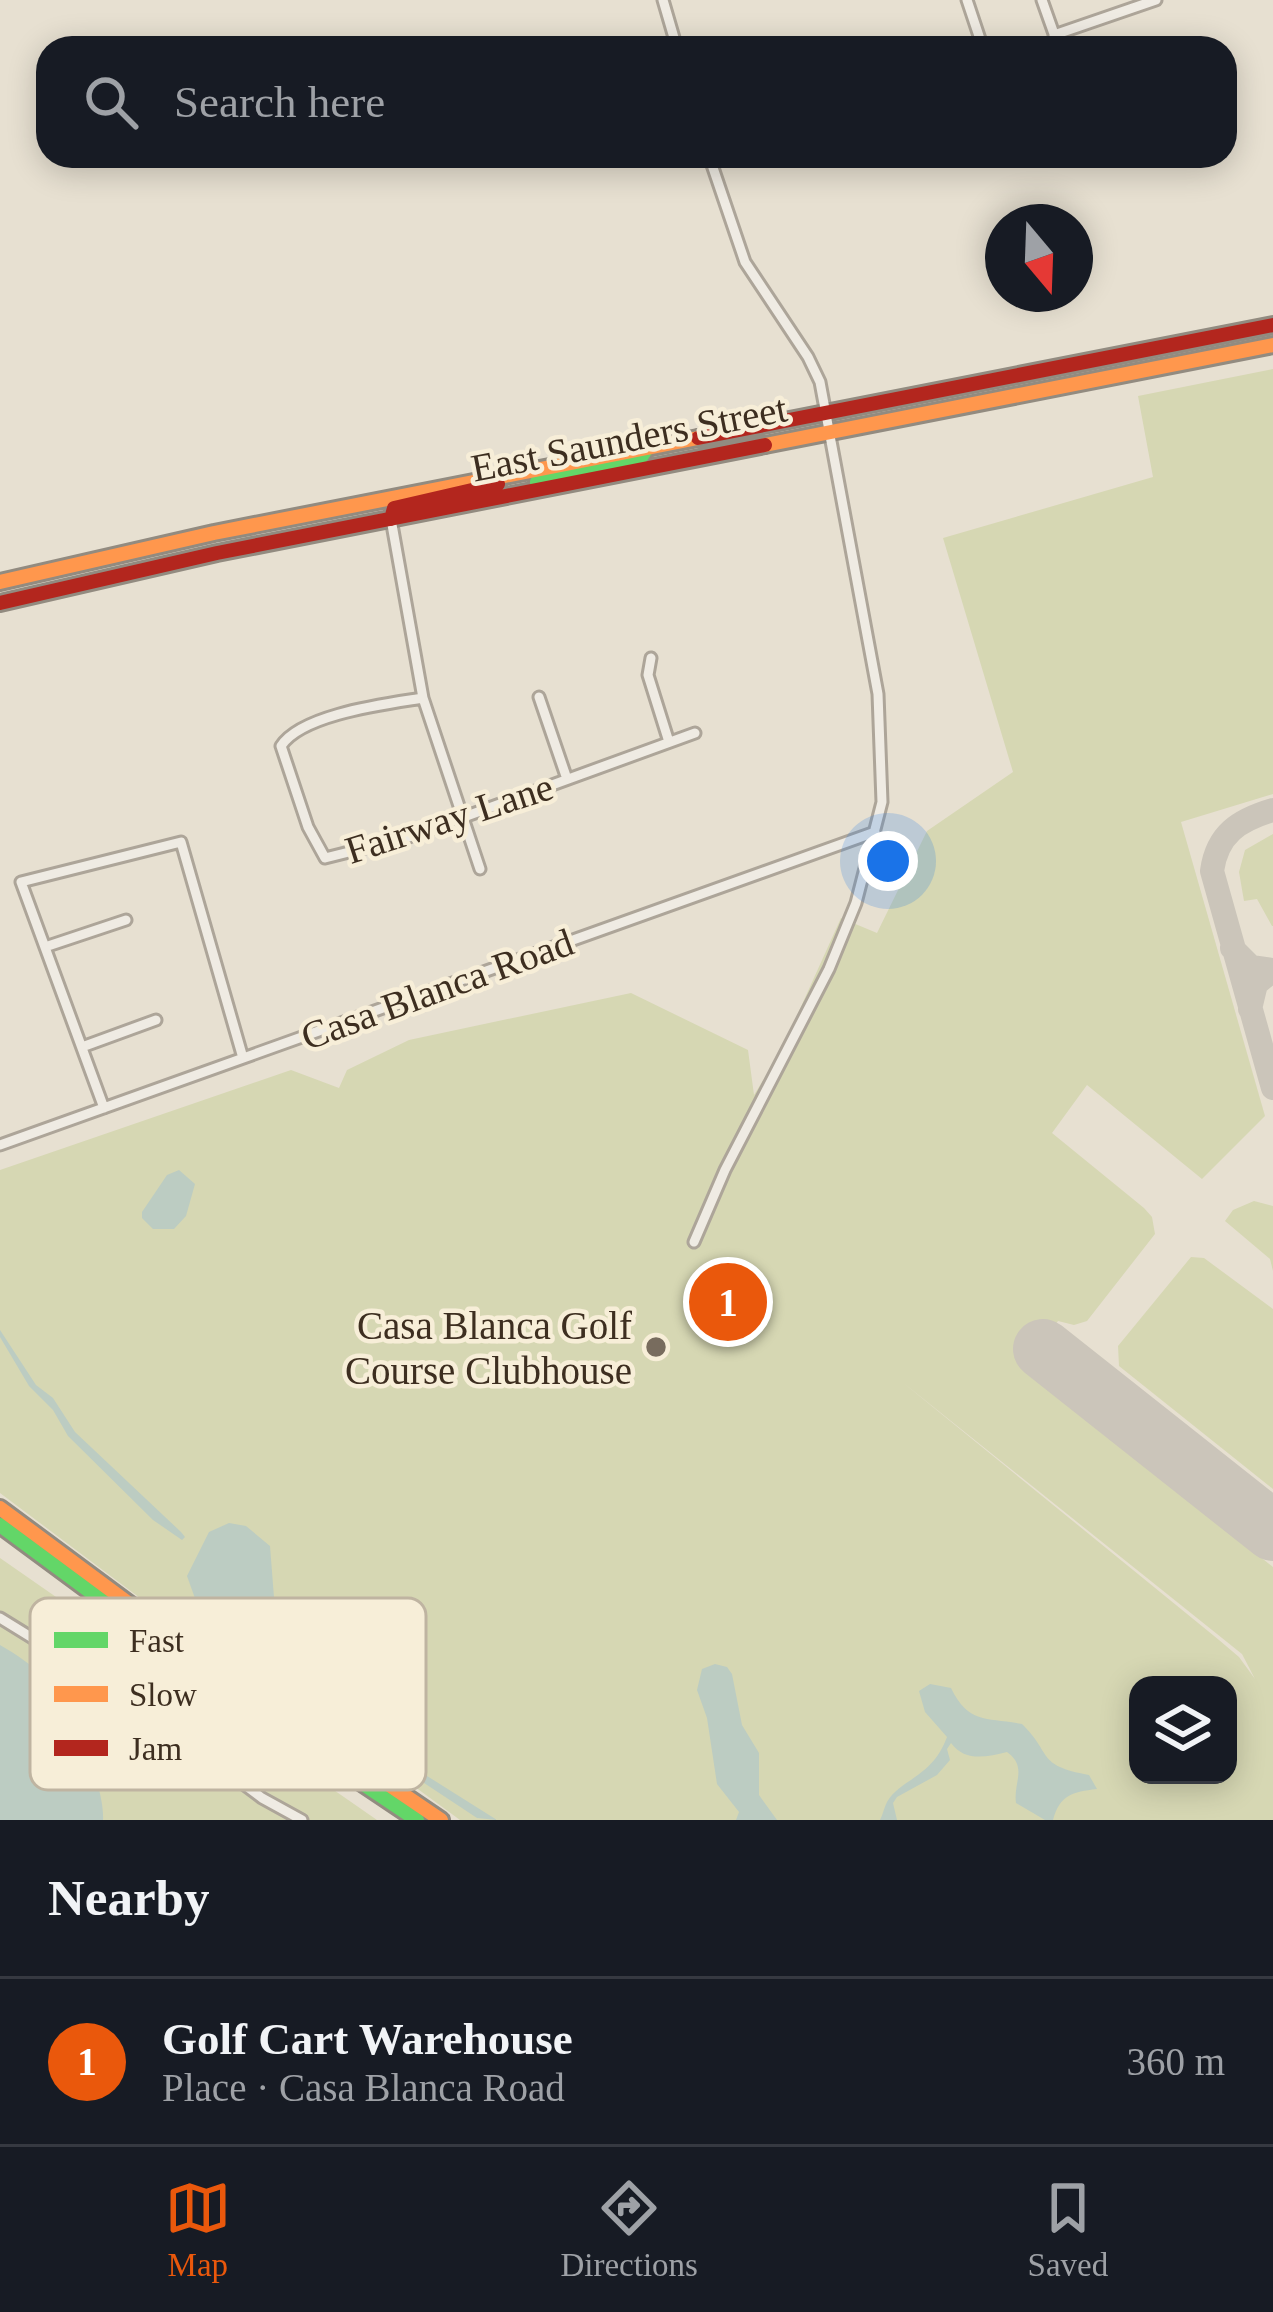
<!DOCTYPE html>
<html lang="en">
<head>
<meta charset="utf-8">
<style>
	:root { --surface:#171b24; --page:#20242c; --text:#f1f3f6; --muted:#9ea1a6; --line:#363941; --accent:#ea580c }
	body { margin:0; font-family:Georgia,serif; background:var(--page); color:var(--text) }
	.controls { position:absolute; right:36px; bottom:36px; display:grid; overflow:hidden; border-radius:24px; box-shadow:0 6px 30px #0003 }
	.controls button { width:108px; height:108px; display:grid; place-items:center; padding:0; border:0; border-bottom:3px solid var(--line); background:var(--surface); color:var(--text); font:60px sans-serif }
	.compass { position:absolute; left:985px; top:204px; width:108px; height:108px; border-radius:50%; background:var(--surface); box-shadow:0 6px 30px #0003; rotate:161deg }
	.you { position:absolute; left:888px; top:861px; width:42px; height:42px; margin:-30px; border:9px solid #fff; border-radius:50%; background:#1a73e8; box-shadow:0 0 0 18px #1a73e833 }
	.badge { display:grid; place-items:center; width:78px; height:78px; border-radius:50%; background:var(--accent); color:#fff; font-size:39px; font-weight:700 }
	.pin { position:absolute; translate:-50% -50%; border:6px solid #fff; box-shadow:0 3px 12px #0006 }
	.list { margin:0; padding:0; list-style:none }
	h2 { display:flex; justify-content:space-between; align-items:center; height:156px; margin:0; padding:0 48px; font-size:51px }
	h2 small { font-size:39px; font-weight:400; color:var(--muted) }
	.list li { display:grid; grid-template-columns:78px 1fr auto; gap:36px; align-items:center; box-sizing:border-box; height:168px; padding:0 48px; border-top:3px solid var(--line) }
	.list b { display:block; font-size:45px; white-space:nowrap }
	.list p { margin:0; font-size:39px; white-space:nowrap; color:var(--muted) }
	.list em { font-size:39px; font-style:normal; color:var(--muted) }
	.icon { flex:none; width:66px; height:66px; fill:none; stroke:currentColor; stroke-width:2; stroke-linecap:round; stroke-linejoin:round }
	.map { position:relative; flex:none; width:1273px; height:1820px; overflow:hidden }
	.search { position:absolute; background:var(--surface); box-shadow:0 6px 30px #0003; left:36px; right:36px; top:36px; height:132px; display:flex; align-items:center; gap:30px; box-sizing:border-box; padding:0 42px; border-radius:36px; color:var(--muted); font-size:45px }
	.sheet { height:324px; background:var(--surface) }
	nav { display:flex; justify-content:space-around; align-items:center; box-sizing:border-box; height:168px; border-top:3px solid var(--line); background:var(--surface); font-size:33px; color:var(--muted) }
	nav a { display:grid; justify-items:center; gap:6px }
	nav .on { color:var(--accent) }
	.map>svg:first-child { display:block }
	.green { fill:#d6d7b3; fill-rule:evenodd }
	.water { fill:#bcccc2 }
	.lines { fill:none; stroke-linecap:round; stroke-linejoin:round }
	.taxiway { stroke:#cbc5ba; stroke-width:24 }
	.runway { stroke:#cbc5ba; stroke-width:60 }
	.street-casing { stroke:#ada599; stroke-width:15 }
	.fast-casing { stroke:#928b80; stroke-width:20 }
	.slow-casing { stroke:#928b80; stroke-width:20 }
	.jam-casing { stroke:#928b80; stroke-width:20 }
	.street { stroke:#efebe3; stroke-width:9 }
	.fast { stroke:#63d668; stroke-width:14 }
	.slow { stroke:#ff974d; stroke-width:14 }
	.jam { stroke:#b3261e; stroke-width:14 }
	.poi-dot { fill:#786c5e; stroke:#f7eed8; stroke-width:4.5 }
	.labels { text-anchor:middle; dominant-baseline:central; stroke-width:9; stroke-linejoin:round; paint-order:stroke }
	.street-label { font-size:39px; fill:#3d2e20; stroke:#f7eed8 }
	.poi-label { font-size:39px; fill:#3d2e20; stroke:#f7eed8; text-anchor:end }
	.key { fill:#f7eed8; stroke:#bfb4a1; stroke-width:3 }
	.key-label { font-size:33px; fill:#3d2e20 }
</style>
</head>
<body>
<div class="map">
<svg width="1273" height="1820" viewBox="0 0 1273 1820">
	<rect width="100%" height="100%" fill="#e7e0d1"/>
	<path class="green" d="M 1273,369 L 1273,794 L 1181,822 L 1265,1116 L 1202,1179 L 1087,1085 L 1052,1133 L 1144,1208 L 1152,1217 L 1155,1234 L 1087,1321 L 1074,1325 L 1058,1321 L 1023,1368 L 1273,1567 L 1273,1820 L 460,1820 L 377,1759 L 326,1730 L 180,1628 L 0,1493 L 0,1170 L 291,1070 L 339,1088 L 347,1070 L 409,1040 L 631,993 L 748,1050 L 754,1095 L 781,1051 L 841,918 L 877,933 L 927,831 L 1013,772 L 943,538 L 1153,477 L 1138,396 ZM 901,1381 L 1242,1654 L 1255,1679 L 1239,1657 L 1219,1640 ZM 1138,1685 L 1228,1685 L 1228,1775 L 1138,1775 Z
		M 1273,834 L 1273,926 L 1272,926 L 1257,899 L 1244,901 L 1239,872 L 1245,850 Z
		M 1254,1201 L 1273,1206 L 1273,1271 L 1270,1259 L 1225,1221 L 1233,1210 Z
		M 1191,1257 L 1204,1258 L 1273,1309 L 1273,1489 L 1119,1366 L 1118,1346 Z
		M 0,1558 L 377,1820 L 0,1820 Z"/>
	<path class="water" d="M 179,1170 L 195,1184 L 186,1216 L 174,1229 L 153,1229 L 142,1218 L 142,1212 L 167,1175 Z
		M 0,1330 L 36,1385 L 53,1398 L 75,1432 L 181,1532 L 185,1537 L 182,1540 L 153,1520 L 68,1436 L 53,1410 L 29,1386 L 0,1337 Z
		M 229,1523 L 246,1526 L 270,1546 L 277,1636 L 282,1642 L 362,1701 L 369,1691 L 365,1650 L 375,1649 L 389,1690 L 373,1720 L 408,1764 L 497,1820 L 477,1818 L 412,1775 L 350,1703 L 258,1670 L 206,1629 L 187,1576 L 209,1532 Z
		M 0,1645 C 17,1655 33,1665 46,1680 C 70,1708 105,1784 103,1820 L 0,1820 Z
		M 715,1664 L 727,1667 L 732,1674 L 742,1725 L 759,1753 L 759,1795 L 777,1820 L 736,1820 L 739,1812 L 717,1784 L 707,1718 L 697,1690 L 702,1669 Z
		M 930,1684 L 951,1688 C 969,1725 987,1717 1022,1724 C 1053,1754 1035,1765 1089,1775 L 1097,1789 C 1072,1792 1060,1795 1053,1820 L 1045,1820 L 1016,1803 C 1013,1783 1028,1767 1007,1752 C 986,1757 965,1762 951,1743 L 947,1749 L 950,1760 L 937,1775 L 897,1797 L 893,1803 L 897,1820 L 880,1820 C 883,1814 884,1808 887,1802 C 900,1779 932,1778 947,1737 L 925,1712 L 919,1691 Z"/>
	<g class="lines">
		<path class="taxiway" d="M 1273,810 C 1239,820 1217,834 1212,871 L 1273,1088
			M 1232,948 L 1251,967 L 1273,970 L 1256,984 L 1250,1009"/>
		<path class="runway" d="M 1043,1349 L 1273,1531"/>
		<g class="street-casing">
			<path id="street" d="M 663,0 L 677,48
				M 967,0 L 983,48
				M 1042,0 L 1059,48
				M 1054,35 L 1156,0
				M 391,519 L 423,698 L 480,869
				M 651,658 L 648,675 L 669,742
				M 539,697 L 567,779
				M 423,698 C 386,704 302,714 281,746 L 308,827 L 325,858 L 409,837 L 695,733
				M 45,947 L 126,920
				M 82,1047 L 156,1020
				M 104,1108 L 21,882 L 181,842 L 243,1058
				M 0,1145 L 875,832
				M 694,1242 L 725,1170 L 829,969 L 856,903 L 882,802 L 878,694 L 820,382 L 808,357 L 745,262 L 709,156
				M 0,1618 L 128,1697 L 262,1798 L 302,1820"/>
		</g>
		<g class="fast-casing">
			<path id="fast" d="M 537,482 L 639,460 L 647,448
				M 0,1525 L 226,1692 L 417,1820"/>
		</g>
		<g class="slow-casing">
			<path id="slow" d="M 765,445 L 1273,345
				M 0,582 L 214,533 L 698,438
				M 0,1508 L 205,1660 L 441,1820"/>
		</g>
		<g class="jam-casing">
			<path id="jam" d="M 698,438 L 1273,325
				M 391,519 L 394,508 L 498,484
				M 0,603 L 217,553 L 765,445"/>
		</g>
		<use href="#street" class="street"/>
		<use href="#fast" class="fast"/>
		<use href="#slow" class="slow"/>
		<use href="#jam" class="jam"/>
	</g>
	<circle class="poi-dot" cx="656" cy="1347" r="12"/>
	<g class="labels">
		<g class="street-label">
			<text transform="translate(629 438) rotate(-11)">East Saunders Street</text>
			<text transform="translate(449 818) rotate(-18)">Fairway Lane</text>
			<text transform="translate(437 989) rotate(-20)">Casa Blanca Road</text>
		</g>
		<g class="poi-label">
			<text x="632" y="1325">Casa Blanca Golf<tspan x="632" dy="45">Course Clubhouse</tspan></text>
		</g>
	</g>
	<rect x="30" y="1598" width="396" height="192" rx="18" class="key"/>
	<rect x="54" y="1632" width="54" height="16" fill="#63d668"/>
	<rect x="54" y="1686" width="54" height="16" fill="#ff974d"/>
	<rect x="54" y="1740" width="54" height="16" fill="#b3261e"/>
	<g class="key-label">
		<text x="129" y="1652">Fast</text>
		<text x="129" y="1706">Slow</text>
		<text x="129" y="1760">Jam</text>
	</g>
</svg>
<div class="controls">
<button><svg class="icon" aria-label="layers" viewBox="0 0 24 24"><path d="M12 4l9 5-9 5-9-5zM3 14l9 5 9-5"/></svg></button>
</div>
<svg class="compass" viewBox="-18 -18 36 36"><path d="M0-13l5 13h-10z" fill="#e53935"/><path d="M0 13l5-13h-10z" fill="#9ea1a6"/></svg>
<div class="you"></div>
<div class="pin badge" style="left:728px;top:1302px">1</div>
<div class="search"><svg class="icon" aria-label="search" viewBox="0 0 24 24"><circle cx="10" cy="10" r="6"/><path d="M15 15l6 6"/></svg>Search here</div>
</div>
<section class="sheet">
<h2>Nearby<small></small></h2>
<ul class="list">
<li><span class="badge">1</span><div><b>Golf Cart Warehouse</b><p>Place · Casa Blanca Road</p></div><em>360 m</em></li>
</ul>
</section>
<nav>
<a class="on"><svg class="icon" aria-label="map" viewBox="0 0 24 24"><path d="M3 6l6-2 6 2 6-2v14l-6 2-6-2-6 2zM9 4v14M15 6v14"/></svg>Map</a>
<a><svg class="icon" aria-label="directions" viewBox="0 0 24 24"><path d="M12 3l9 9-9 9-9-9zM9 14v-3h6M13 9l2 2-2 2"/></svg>Directions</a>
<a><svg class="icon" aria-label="saved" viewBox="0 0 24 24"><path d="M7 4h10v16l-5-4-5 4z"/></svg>Saved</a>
</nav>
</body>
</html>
